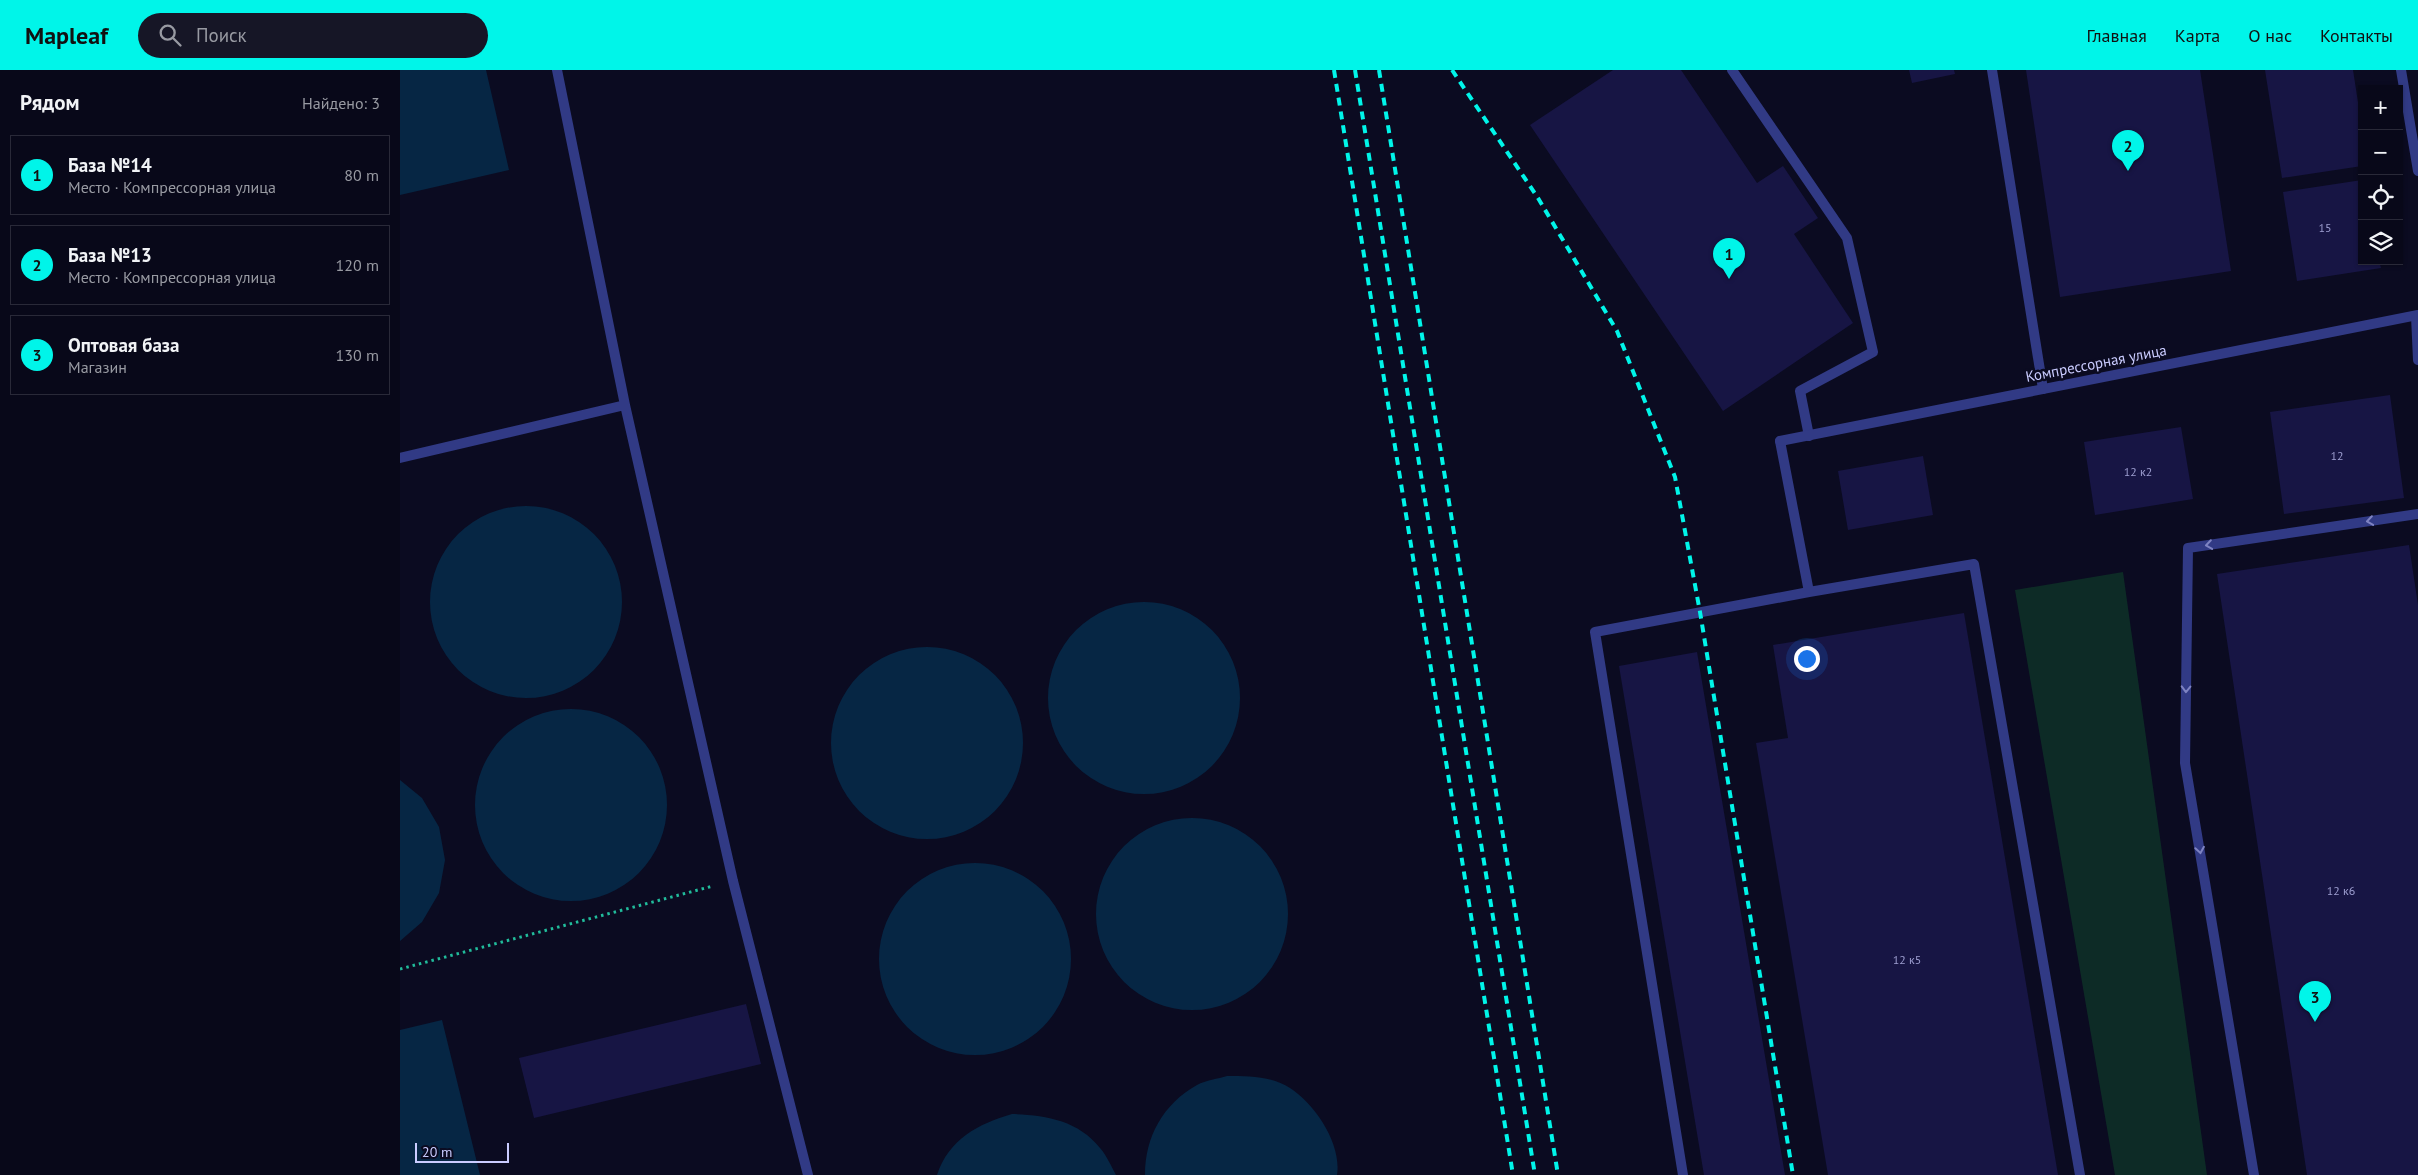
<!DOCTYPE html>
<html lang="ru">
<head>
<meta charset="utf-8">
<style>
	:root { --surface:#080819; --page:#161626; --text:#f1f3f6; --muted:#989aa2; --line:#292938; --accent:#00f5e9 }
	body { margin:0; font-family:"PT Sans",sans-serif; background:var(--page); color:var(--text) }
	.controls { position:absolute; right:15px; top:15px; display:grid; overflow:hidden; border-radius:0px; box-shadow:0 1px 4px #0004 }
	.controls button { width:45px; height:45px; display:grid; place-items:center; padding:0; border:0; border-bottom:1px solid var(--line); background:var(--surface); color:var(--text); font:25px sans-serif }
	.scale { position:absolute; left:15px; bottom:12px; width:94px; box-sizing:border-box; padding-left:5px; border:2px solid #caccff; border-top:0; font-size:14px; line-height:18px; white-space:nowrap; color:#caccff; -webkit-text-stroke:4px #0b0b21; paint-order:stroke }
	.you { position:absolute; left:1406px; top:588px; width:18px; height:18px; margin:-12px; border:4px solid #fff; border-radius:50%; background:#1a73e8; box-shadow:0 0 0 8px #1a73e833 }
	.badge { display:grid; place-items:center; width:32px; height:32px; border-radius:50%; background:var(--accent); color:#111; font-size:16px; font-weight:700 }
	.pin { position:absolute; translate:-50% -41px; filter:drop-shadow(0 1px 2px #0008) }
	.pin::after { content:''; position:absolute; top:26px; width:18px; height:15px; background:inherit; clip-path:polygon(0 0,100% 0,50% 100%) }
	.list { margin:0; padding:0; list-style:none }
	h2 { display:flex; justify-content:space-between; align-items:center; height:65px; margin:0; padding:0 20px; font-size:21px }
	h2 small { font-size:16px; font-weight:400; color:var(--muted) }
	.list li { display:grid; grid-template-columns:32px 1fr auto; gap:15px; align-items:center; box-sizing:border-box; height:80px; margin:0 10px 10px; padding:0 10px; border:1px solid var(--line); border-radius:0px }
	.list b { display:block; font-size:19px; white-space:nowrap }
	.list p { margin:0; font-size:16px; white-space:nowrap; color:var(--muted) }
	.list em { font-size:16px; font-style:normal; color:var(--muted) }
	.icon { flex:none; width:28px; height:28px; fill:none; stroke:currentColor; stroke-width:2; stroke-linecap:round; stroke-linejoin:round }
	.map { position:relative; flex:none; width:2018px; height:1105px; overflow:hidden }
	header { display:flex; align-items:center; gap:30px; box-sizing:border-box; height:70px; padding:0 25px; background:var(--accent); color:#111 }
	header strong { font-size:24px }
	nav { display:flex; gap:28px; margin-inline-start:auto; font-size:18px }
	.search { width:350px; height:45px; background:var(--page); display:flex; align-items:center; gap:12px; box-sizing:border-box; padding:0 18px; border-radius:28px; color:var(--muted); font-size:19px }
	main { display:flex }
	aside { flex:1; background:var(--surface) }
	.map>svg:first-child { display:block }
	.green { fill:#0d2b26 }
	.water { fill:#062644 }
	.building { fill:#171544 }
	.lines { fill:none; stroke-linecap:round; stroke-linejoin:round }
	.path { stroke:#21bc9b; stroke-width:3; stroke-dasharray:2.5 4; stroke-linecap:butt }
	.lane { stroke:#313a85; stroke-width:10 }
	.street { stroke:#313a85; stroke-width:10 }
	.rail { stroke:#00f5e9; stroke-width:4; stroke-dasharray:8 6; stroke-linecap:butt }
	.oneway { stroke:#7e83c2 }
	.labels { text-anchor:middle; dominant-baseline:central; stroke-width:5; stroke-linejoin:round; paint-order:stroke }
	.number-label { font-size:12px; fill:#9d9ed0 }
	.street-label { font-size:15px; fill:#caccff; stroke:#0b0b21 }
</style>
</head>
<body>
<header>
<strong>Mapleaf</strong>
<div class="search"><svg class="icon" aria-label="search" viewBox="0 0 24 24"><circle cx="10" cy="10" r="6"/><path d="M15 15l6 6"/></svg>Поиск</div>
<nav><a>Главная</a><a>Карта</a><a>О нас</a><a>Контакты</a></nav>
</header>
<main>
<aside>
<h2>Рядом<small>Найдено: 3</small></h2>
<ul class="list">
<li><span class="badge">1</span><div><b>База №14</b><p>Место · Компрессорная улица</p></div><em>80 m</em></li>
<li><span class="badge">2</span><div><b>База №13</b><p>Место · Компрессорная улица</p></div><em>120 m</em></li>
<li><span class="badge">3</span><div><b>Оптовая база</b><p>Магазин</p></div><em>130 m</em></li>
</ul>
</aside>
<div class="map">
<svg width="2018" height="1105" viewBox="0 0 2018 1105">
	<rect width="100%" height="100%" fill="#0b0b21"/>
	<path class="green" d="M 1723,502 L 1807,1105 L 1715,1105 L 1615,520 Z"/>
	<path class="water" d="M 0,0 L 86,0 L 109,100 L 0,125 Z
		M30 532a96 96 0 1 1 192 0a96 96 0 1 1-192 0Z
		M648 628a96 96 0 1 1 192 0a96 96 0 1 1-192 0Z
		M431 673a96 96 0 1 1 192 0a96 96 0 1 1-192 0Z
		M75 735a96 96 0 1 1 192 0a96 96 0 1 1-192 0Z
		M 0,710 L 22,728 L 39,757 L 45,790 L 39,823 L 22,852 L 0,871 Z
		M696 844a96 96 0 1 1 192 0a96 96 0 1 1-192 0Z
		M479 889a96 96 0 1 1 192 0a96 96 0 1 1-192 0Z
		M 42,950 L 80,1105 L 0,1105 L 0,960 Z
		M 827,1006 C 848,1006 872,1006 890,1018 C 915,1034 942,1074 937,1105 L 745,1105 C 745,1067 763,1034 797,1015 C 806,1010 818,1009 827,1006 Z
		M 612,1044 C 645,1045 678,1050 700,1078 C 707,1086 711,1096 716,1105 L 537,1105 C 549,1069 578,1054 612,1044 Z"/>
	<path class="building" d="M 1213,0 L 1281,0 L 1357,113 L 1383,96 L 1418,148 L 1394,164 L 1453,253 L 1323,341 L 1130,55 Z
		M 1509,0 L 1554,0 L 1555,4 L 1512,13 Z
		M 1626,0 L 1800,0 L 1831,201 L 1660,227 Z
		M 1865,0 L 1953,0 L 1962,58 L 1962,96 L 1882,108 Z
		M 1962,110 L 1962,191 L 1979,191 L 1981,198 L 1897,211 L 1883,122 Z
		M 1990,325 L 2004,428 L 1884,444 L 1870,342 Z
		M 1781,357 L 1793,429 L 1695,445 L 1684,372 Z
		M 1523,386 L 1533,445 L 1448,460 L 1438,401 Z
		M 2009,475 L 2018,535 L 2018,1105 L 1907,1105 L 1817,504 Z
		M 1564,543 L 1658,1105 L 1428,1105 L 1356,673 L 1388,668 L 1373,575 Z
		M 1297,582 L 1385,1105 L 1304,1105 L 1219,596 Z
		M 346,934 L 361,994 L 134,1048 L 119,988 Z"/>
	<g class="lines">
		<path class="path" d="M 0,899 L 313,816"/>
		<path class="lane" d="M 157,0 L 225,335 L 333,811 L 408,1105
			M 1332,0 L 1447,168 L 1473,282 L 1400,321 L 1409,366
			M 1592,0 L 1643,319
			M 2001,0 L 2018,101
			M 2016,246 L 2018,290
			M 1380,371 L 1409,522 L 1574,494 L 1680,1105
			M 0,388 L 225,335
			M 1283,1105 L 1195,562 L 1409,522
			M 1854,1105 L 1785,693 L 1788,478 L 2018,444"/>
		<path class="street" d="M 1380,371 L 2018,245"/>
		<path class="rail" d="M 934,0 L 1113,1105
			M 955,0 L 1135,1105
			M 979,0 L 1158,1105
			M 1052,0 L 1138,128 L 1217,261 L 1275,407 L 1300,542 L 1393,1105"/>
	</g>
	<defs><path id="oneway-chevron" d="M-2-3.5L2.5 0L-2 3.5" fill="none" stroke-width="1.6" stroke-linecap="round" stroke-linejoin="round" transform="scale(1.25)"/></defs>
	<g class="oneway">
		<use href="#oneway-chevron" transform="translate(1970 451) rotate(172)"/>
		<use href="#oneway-chevron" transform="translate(1809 475) rotate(172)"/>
		<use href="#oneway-chevron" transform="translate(1786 619) rotate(91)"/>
		<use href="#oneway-chevron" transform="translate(1800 780) rotate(81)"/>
	</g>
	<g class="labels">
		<g class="number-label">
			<text x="1925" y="157">15</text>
			<text x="1937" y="385">12</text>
			<text x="1738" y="401">12 к2</text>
			<text x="1941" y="820">12 к6</text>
			<text x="1507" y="889">12 к5</text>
		</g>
		<g class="street-label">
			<text transform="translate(1696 293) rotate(-11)">Компрессорная улица</text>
		</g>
	</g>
</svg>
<div class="controls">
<button>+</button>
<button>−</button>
<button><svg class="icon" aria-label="locate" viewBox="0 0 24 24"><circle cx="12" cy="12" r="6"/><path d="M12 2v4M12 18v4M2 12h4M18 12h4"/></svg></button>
<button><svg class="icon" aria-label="layers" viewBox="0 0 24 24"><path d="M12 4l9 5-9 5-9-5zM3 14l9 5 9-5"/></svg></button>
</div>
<div class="scale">20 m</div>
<div class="you"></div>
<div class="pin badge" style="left:1329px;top:209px">1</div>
<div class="pin badge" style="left:1728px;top:101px">2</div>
<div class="pin badge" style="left:1915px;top:952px">3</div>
</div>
</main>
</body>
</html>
